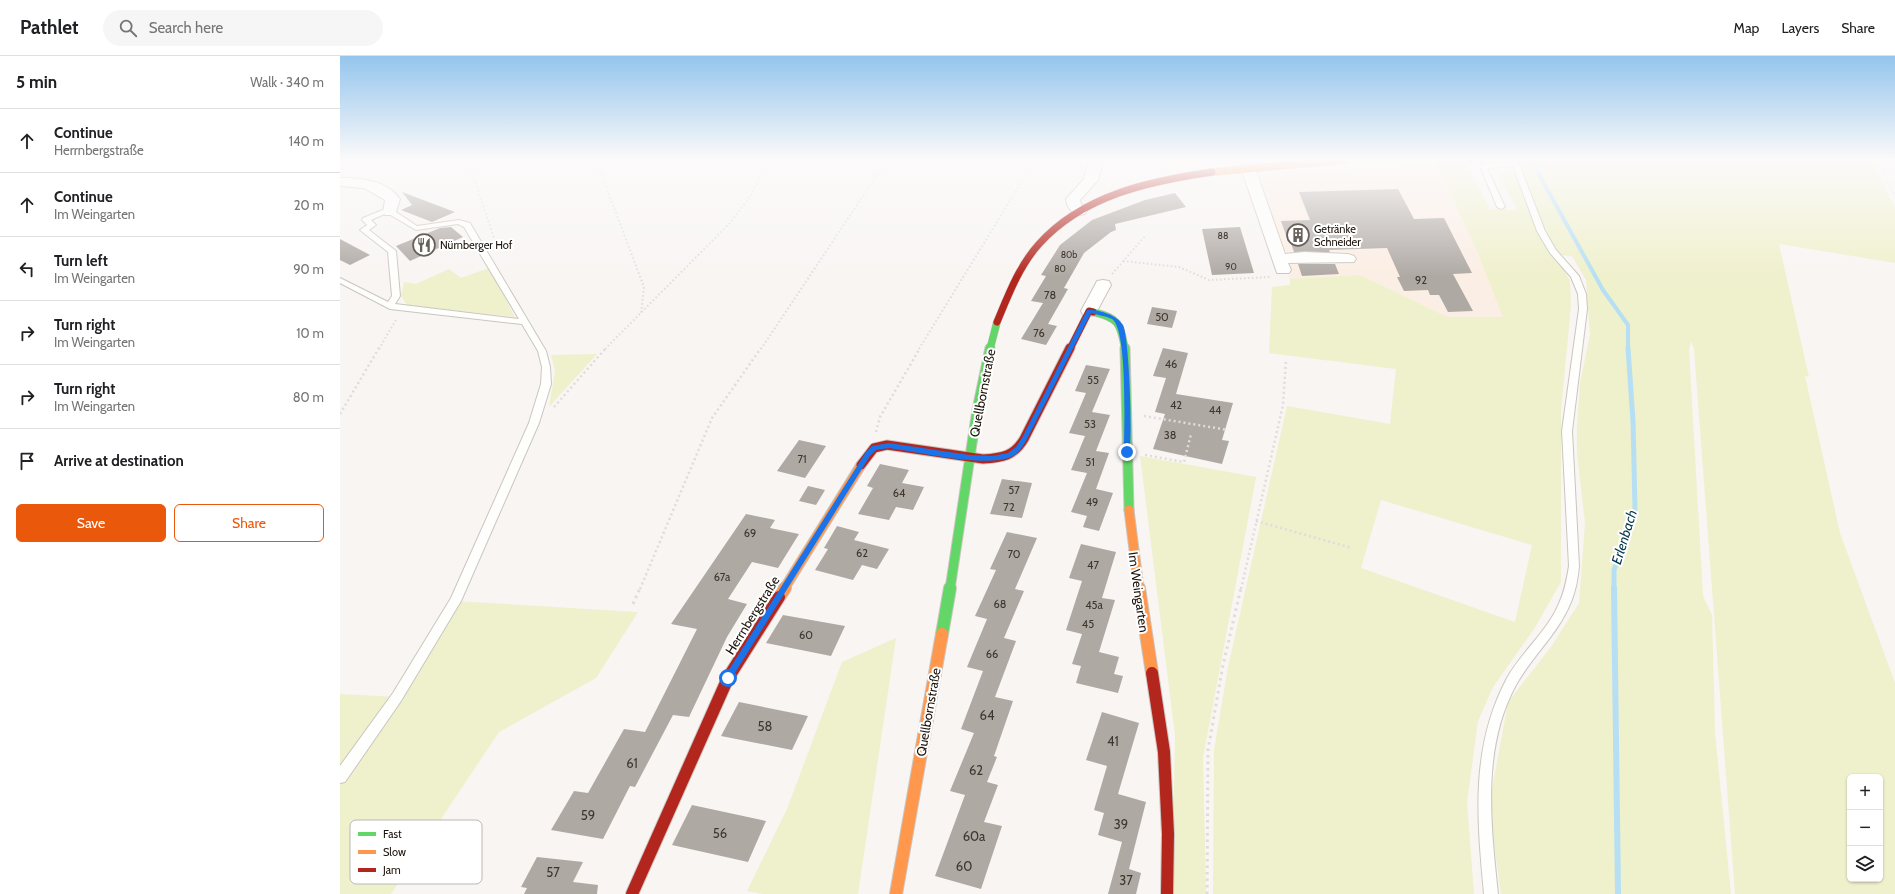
<!DOCTYPE html>
<html lang="en">
<head>
<meta charset="utf-8">
<style>
	:root { --surface:#fff; --page:#f6f6f6; --text:#202124; --muted:#757577; --line:#e0e0e0; --accent:#ea580c }
	body { margin:0; font-family:Cabin,sans-serif; background:var(--page); color:var(--text) }
	.controls { position:absolute; right:12px; bottom:12px; display:grid; overflow:hidden; border-radius:6px; box-shadow:0 1px 3px #0004 }
	.controls button { width:36px; height:36px; display:grid; place-items:center; padding:0; border:0; border-bottom:1px solid var(--line); background:var(--surface); color:var(--text); font:20px sans-serif }
	.stop { position:absolute; width:12px; height:12px; margin:-9px; border:3px solid #1a73e8; border-radius:50%; background:#fff }
	.stop.end { background:#1a73e8; border-color:#fff; box-shadow:0 1px 4px #0008 }
	.list { margin:0; padding:0; list-style:none }
	h2 { display:flex; justify-content:space-between; align-items:center; height:52px; margin:0; padding:0 16px; font-size:17px }
	h2 small { font-size:13px; font-weight:400; color:var(--muted) }
	.list li { display:grid; grid-template-columns:26px 1fr auto; gap:12px; align-items:center; box-sizing:border-box; height:64px; padding:0 16px; border-top:1px solid var(--line) }
	.list b { display:block; font-size:15px; white-space:nowrap }
	.list p { margin:0; font-size:13px; white-space:nowrap; color:var(--muted) }
	.list em { font-size:13px; font-style:normal; color:var(--muted) }
	.actions { display:flex; gap:8px; padding:12px 16px }
	.actions a { flex:1; padding:9px 0; border:1px solid var(--accent); border-radius:6px; text-align:center; font-size:14px; color:var(--accent) }
	.actions .main { background:var(--accent); color:#fff }
	.icon { flex:none; width:22px; height:22px; fill:none; stroke:currentColor; stroke-width:2; stroke-linecap:round; stroke-linejoin:round }
	.map { position:relative; flex:none; width:1555px; height:838px; overflow:hidden }
	header { display:flex; align-items:center; gap:24px; box-sizing:border-box; height:56px; padding:0 20px; background:var(--surface); border-bottom:1px solid var(--line) }
	header strong { font-size:19px }
	nav { display:flex; gap:22px; margin-inline-start:auto; font-size:14px }
	.search { width:280px; height:36px; background:var(--page); display:flex; align-items:center; gap:10px; box-sizing:border-box; padding:0 14px; border-radius:22px; color:var(--muted); font-size:15px }
	main { display:flex }
	aside { flex:1; background:var(--surface) }
	.map>svg:first-child { display:block }
	.built { fill:#fbeee4 }
	.green { fill:#eff0cc; fill-rule:evenodd }
	.lines { fill:none; stroke-linecap:round; stroke-linejoin:round }
	.stream-far2 { stroke:#b6dff4; stroke-width:4 }
	.stream-far1 { stroke:#b6dff4; stroke-width:5 }
	.stream { stroke:#b6dff4; stroke-width:6 }
	.building { fill:#afa9a4 }
	.lane-casing { stroke:#cbc5bf; stroke-width:2 }
	.street-casing { stroke:#cbc5bf; stroke-width:2 }
	.fast-far2-casing { stroke:#cbc5bf; stroke-width:8 }
	.fast-far1-casing { stroke:#cbc5bf; stroke-width:11 }
	.fast-casing { stroke:#cbc5bf; stroke-width:14 }
	.slow-far2-casing { stroke:#cbc5bf; stroke-width:8 }
	.slow-far1-casing { stroke:#cbc5bf; stroke-width:11 }
	.slow-casing { stroke:#cbc5bf; stroke-width:14 }
	.jam-far2-casing { stroke:#cbc5bf; stroke-width:8 }
	.jam-far1-casing { stroke:#cbc5bf; stroke-width:11 }
	.jam-casing { stroke:#cbc5bf; stroke-width:14 }
	.path-far2 { stroke:#dedddc; stroke-width:2; stroke-dasharray:1.5 2.5; stroke-linecap:butt }
	.path-far1 { stroke:#dedddc; stroke-width:2.5; stroke-dasharray:2 3; stroke-linecap:butt }
	.path { stroke:#dedddc; stroke-width:3; stroke-dasharray:2.5 4; stroke-linecap:butt }
	.lane { fill:#fefefd; fill-rule:evenodd }
	.street { fill:#fefefd; fill-rule:evenodd }
	.fast-far2 { stroke:#63d668; stroke-width:7 }
	.fast-far1 { stroke:#63d668; stroke-width:9 }
	.fast { stroke:#63d668; stroke-width:12 }
	.slow-far2 { stroke:#ff974d; stroke-width:7 }
	.slow-far1 { stroke:#ff974d; stroke-width:9 }
	.slow { stroke:#ff974d; stroke-width:12 }
	.jam-far2 { stroke:#b3261e; stroke-width:7 }
	.jam-far1 { stroke:#b3261e; stroke-width:9 }
	.jam { stroke:#b3261e; stroke-width:12 }
	.route { fill:#1a73e8 }
	.labels { text-anchor:middle; dominant-baseline:central; stroke-width:4; stroke-linejoin:round; paint-order:stroke }
	.far-number-label { font-size:9px; fill:#3f372f }
	.far-poi-label { font-size:11px; fill:#1a1108; stroke:#fff; text-anchor:start }
	.number-label { font-size:11px; fill:#3f372f }
	.street-label { font-size:13px; fill:#1a1108; stroke:#fff }
	.near-number-label { font-size:13px; fill:#3f372f }
	.water-label { font-size:14px; font-style:italic; fill:#04384c; stroke:#fff }
	.key { fill:#fff; stroke:#bab8b5; stroke-width:1 }
	.key-label { font-size:11px; fill:#1a1108 }
</style>
</head>
<body>
<header>
<strong>Pathlet</strong>
<div class="search"><svg class="icon" aria-label="search" viewBox="0 0 24 24"><circle cx="10" cy="10" r="6"/><path d="M15 15l6 6"/></svg>Search here</div>
<nav><a>Map</a><a>Layers</a><a>Share</a></nav>
</header>
<main>
<aside>
<h2>5 min<small>Walk · 340 m</small></h2>
<ul class="list">
<li><svg class="icon" aria-label="ahead" viewBox="0 0 24 24"><path d="M12 20V5M6 11l6-6 6 6"/></svg><div><b>Continue</b><p>Herrnbergstraße</p></div><em>140 m</em></li>
<li><svg class="icon" aria-label="ahead" viewBox="0 0 24 24"><path d="M12 20V5M6 11l6-6 6 6"/></svg><div><b>Continue</b><p>Im Weingarten</p></div><em>20 m</em></li>
<li><svg class="icon" aria-label="left" viewBox="0 0 24 24"><path d="M17 20v-9H6M10 6l-5 5 5 5"/></svg><div><b>Turn left</b><p>Im Weingarten</p></div><em>90 m</em></li>
<li><svg class="icon" aria-label="right" viewBox="0 0 24 24"><path d="M7 20v-9h11M14 6l5 5-5 5"/></svg><div><b>Turn right</b><p>Im Weingarten</p></div><em>10 m</em></li>
<li><svg class="icon" aria-label="right" viewBox="0 0 24 24"><path d="M7 20v-9h11M14 6l5 5-5 5"/></svg><div><b>Turn right</b><p>Im Weingarten</p></div><em>80 m</em></li>
<li><svg class="icon" aria-label="arrive" viewBox="0 0 24 24"><path d="M6 21V4h12l-3 4 3 4H6"/></svg><div><b>Arrive at destination</b></div></li>
</ul>
<div class="actions"><a class="main">Save</a><a>Share</a></div>
</aside>
<div class="map">
<svg width="1555" height="838" viewBox="0 0 1555 838">
	<rect width="100%" height="100%" fill="#f8f5f3"/>
	<path class="built" d="M 1097,109 L 1135,190 L 1164,261 L 1107,262 L 1020,219 L 950,223 L 915,121 L 935,116 Z"/>
	<path class="green" d="M 1136,104 L 1169,104 L 1170,106 L 1127,109 L 1150,153 L 1175,154 L 1176,151 L 1159,120 L 1160,117 L 1185,113 L 1180,104 L 1532,104 L 1555,152 L 1555,207 L 1439,188 L 1469,321 L 1465,320 L 1500,477 L 1555,627 L 1555,838 L 1395,838 L 1354,293 L 1351,285 L 1349,294 L 1363,540 L 1372,559 L 1375,677 L 1391,838 L 1161,838 L 1149,750 L 1168,646 L 1211,591 L 1239,547 L 1245,467 L 1237,397 L 1237,370 L 1240,327 L 1250,279 L 1246,224 L 1232,200 L 1216,199 L 1230,225 L 1231,249 L 1221,355 L 1221,526 L 1194,573 L 1153,631 L 1138,665 L 1127,746 L 1134,838 L 873,838 L 874,694 L 888,611 L 947,350 L 1050,368 L 1056,313 L 929,297 L 932,231 L 950,229 L 950,223 L 1020,219 L 1107,261 L 1163,261 L 1135,190 L 1095,105 ZM 1041,444 L 1192,489 L 1175,566 L 1021,512 ZM 1510,721 L 1540,721 L 1540,823 L 1510,823 Z
		M 149,212 L 175,261 L 67,249 L 61,240 L 64,226 L 76,228 L 109,213 L 121,222 Z
		M 257,298 L 209,351 L 215,315 L 211,299 Z
		M 800,400 L 916,421 L 863,702 L 866,838 L 832,838 L 835,679 Z
		M 115,545 L 298,556 L 256,622 L 159,676 L 51,838 L 0,838 L 0,638 L 57,641 Z
		M 556,582 L 518,838 L 423,838 L 407,835 L 447,753 L 502,606 Z"/>
	<g class="lines">
		<path class="stream-far2" d="M 1191,104 L 1263,234 L 1288,269 L 1288,293"/>
		<path class="stream-far1" d="M 1274,533 L 1274,514 L 1295,453 L 1293,365 L 1288,292"/>
		<path class="stream" d="M 1274,532 L 1278,838"/>
	</g>
	<path class="building" d="M 1058,133 L 1074,163 L 1104,162 L 1132,217 L 1113,218 L 1133,255 L 1108,256 L 1099,239 L 1090,239 L 1088,234 L 1064,235 L 1057,221 L 1060,221 L 1047,192 L 989,194 L 990,196 L 954,196 L 950,185 L 948,185 L 941,165 L 970,164 L 959,136 Z
		M 62,136 L 115,156 L 92,166 L 61,154 L 72,149 Z
		M 835,137 L 846,151 L 775,168 L 776,174 L 771,176 L 744,197 L 724,232 L 728,233 L 708,268 L 717,270 L 706,289 L 681,283 L 703,247 L 691,245 L 706,220 L 701,219 L 720,189 L 752,164 L 805,144 Z
		M 111,171 L 123,181 L 70,205 L 56,190 L 100,172 Z
		M 900,171 L 914,217 L 872,219 L 862,173 Z
		M 0,183 L 30,199 L 10,209 L 0,204 Z
		M 958,208 L 995,208 L 999,218 L 962,220 Z
		M 812,251 L 837,255 L 832,272 L 807,268 Z
		M 823,292 L 848,297 L 836,338 L 893,347 L 882,384 L 889,385 L 882,408 L 813,393 L 825,358 L 815,356 L 826,322 L 813,320 Z
		M 746,309 L 770,313 L 752,356 L 770,359 L 756,395 L 769,397 L 756,433 L 773,437 L 759,475 L 743,471 L 747,460 L 731,456 L 747,417 L 731,414 L 745,380 L 729,377 L 746,337 L 735,335 Z
		M 459,384 L 486,390 L 465,422 L 437,415 Z
		M 540,408 L 569,414 L 562,427 L 584,431 L 573,454 L 556,451 L 549,464 L 518,458 L 533,432 L 527,430 Z
		M 662,423 L 692,427 L 682,462 L 650,458 Z
		M 468,430 L 485,434 L 476,449 L 459,445 Z
		M 406,458 L 435,464 L 430,472 L 459,478 L 438,512 L 412,506 L 388,543 L 407,548 L 387,581 L 349,661 L 333,659 L 295,731 L 290,730 L 263,783 L 211,774 L 234,735 L 248,737 L 284,673 L 305,676 L 357,573 L 331,568 Z
		M 497,470 L 519,476 L 514,484 L 549,493 L 537,513 L 522,509 L 513,524 L 475,514 L 488,493 L 484,492 Z
		M 667,476 L 697,482 L 675,533 L 684,535 L 664,582 L 676,585 L 655,641 L 673,645 L 654,700 L 657,701 L 647,726 L 658,729 L 644,766 L 662,770 L 641,833 L 595,820 L 625,739 L 610,735 L 634,677 L 621,673 L 643,615 L 627,611 L 647,563 L 635,560 L 656,514 L 650,513 Z
		M 741,488 L 776,496 L 762,542 L 775,544 L 759,596 L 779,601 L 774,618 L 783,620 L 778,637 L 736,627 L 741,610 L 732,608 L 742,578 L 726,574 L 742,525 L 729,522 Z
		M 443,559 L 505,570 L 491,600 L 426,587 Z
		M 399,646 L 468,660 L 452,694 L 381,680 Z
		M 762,656 L 799,667 L 778,738 L 806,746 L 789,813 L 801,817 L 796,838 L 768,838 L 782,786 L 758,779 L 764,757 L 754,754 L 767,710 L 746,704 Z
		M 352,749 L 426,765 L 408,806 L 332,789 Z
		M 197,801 L 243,806 L 233,826 L 258,829 L 257,838 L 184,838 L 187,832 L 181,831 Z"/>
	<g class="lines">
		<g class="lane-casing">
			<path id="lane" d="M 1170,104 L 1176,104 L 1179,108 L 1205,175 L 1216,194 L 1239,220 L 1246,238 L 1247,253 L 1232,375 L 1239,510 C 1238,522 1236,534 1231,546 C 1219,577 1192,600 1176,629 C 1141,693 1151,769 1158,838 L 1144,838 C 1137,762 1130,692 1167,622 C 1182,595 1209,574 1220,545 C 1225,534 1227,522 1229,510 L 1222,375 L 1239,253 L 1238,238 L 1231,221 L 1210,197 L 1197,175 L 1173,110 L 1147,112 L 1165,151 L 1161,153 L 1157,151 L 1140,110 L 1143,108 L 1171,106 Z
				M 50,151 L 53,151 L 53,154 L 77,170 L 119,164 L 130,167 L 206,295 L 210,311 L 211,328 L 199,367 L 121,545 L 61,645 L 5,726 L 0,727 L 0,710 L 53,637 L 111,542 L 189,367 L 201,328 L 202,311 L 198,295 L 182,268 L 50,253 L 0,227 L 0,222 L 48,246 L 52,240 L 48,196 L 20,174 L 27,169 L 22,164 L 23,162 ZM 47,157 L 76,174 L 118,168 L 124,171 L 179,263 L 55,248 L 60,240 L 56,195 L 29,174 L 36,169 L 31,164 Z"/>
		</g>
		<g class="street-casing">
			<path id="street" d="M 749,104 L 763,104 L 758,124 L 740,144 L 741,148 L 747,155 L 745,158 C 734,161 727,153 726,143 L 744,123 Z
				M 908,108 L 913,109 L 915,112 L 945,198 L 964,196 L 1008,198 L 1014,200 L 1016,203 L 1014,206 L 948,207 L 951,214 L 949,217 L 937,217 L 901,112 L 903,109 Z
				M 0,122 C 21,122 47,124 60,143 L 55,159 L 45,159 L 43,156 L 45,144 L 24,132 L 0,130 Z
				M 763,224 L 769,225 L 771,229 L 757,255 L 755,259 L 749,260 L 743,259 L 741,255 L 755,229 L 757,225 Z"/>
		</g>
		<g class="fast-far2-casing">
			<path id="fast-far2" d="M 753,256 C 779,262 780,267 785,293
				M 650,293 L 657,266"/>
		</g>
		<g class="fast-far1-casing">
			<path id="fast-far1" d="M 785,292 L 789,454
				M 610,533 L 637,354 L 650,292"/>
		</g>
		<g class="fast-casing">
			<path id="fast" d="M 602,578 L 610,532"/>
		</g>
		<g class="slow-far2-casing">
			<path id="slow-far2" d="M 872,116 L 1006,104"/>
		</g>
		<g class="slow-far1-casing">
			<path id="slow-far1" d="M 789,454 L 799,533
				M 444,533 L 521,409"/>
		</g>
		<g class="slow-casing">
			<path id="slow" d="M 799,532 L 812,617
				M 439,541 L 445,532
				M 556,838 L 602,578"/>
		</g>
		<g class="jam-far2-casing">
			<path id="jam-far2" d="M 657,266 C 668,240 679,210 699,188 C 743,139 810,125 872,116
				M 730,293 L 749,255 L 753,256"/>
		</g>
		<g class="jam-far1-casing">
			<path id="jam-far1" d="M 521,409 L 534,392 L 547,389 L 643,403 C 662,402 674,400 684,383 L 730,292"/>
		</g>
		<g class="jam-casing">
			<path id="jam" d="M 812,617 L 824,696 L 828,778 L 827,838
				M 292,838 L 388,622 L 439,541"/>
		</g>
		<path class="path-far2" d="M 128,104 L 155,185 L 151,187
			M 256,104 L 304,231 L 301,258
			M 1537,104 L 1555,140
			M 783,205 L 839,211 L 869,224 L 930,221
			M 772,218 L 806,179
			M 39,293 L 57,262
			M 265,293 L 390,167 L 410,141 L 428,104
			M 421,293 L 547,104
			M 579,293 L 695,104"/>
		<path class="path-far1" d="M 214,351 L 266,292
			M 0,358 L 39,292
			M 804,360 L 888,374
			M 536,376 L 540,361 L 580,292
			M 805,399 L 844,406 L 851,378
			M 916,465 L 1012,492
			M 300,533 L 372,362 L 421,292
			M 901,533 L 943,349 L 946,303"/>
		<path class="path" d="M 293,548 L 300,532
			M 867,838 L 868,694 L 883,609 L 901,532"/>
		<use href="#lane" class="lane"/>
		<use href="#street" class="street"/>
		<use href="#fast-far2" class="fast-far2"/>
		<use href="#fast-far1" class="fast-far1"/>
		<use href="#fast" class="fast"/>
		<use href="#slow-far2" class="slow-far2"/>
		<use href="#slow-far1" class="slow-far1"/>
		<use href="#slow" class="slow"/>
		<use href="#jam-far2" class="jam-far2"/>
		<use href="#jam-far1" class="jam-far1"/>
		<use href="#jam" class="jam"/>
	</g>
	<linearGradient id="sky" x2="0" y2="1"><stop stop-color="#94c5ed"/><stop offset="0.47" stop-color="#fcfafa"/><stop offset="1" stop-color="#fcfafa" stop-opacity="0"/></linearGradient>
	<rect width="1555" height="221" fill="url(#sky)"/>
	<path class="route" d="M 747,254 C 758,253 777,259 783,269 C 789,280 793,385 789,397 L 784,396 C 784,374 788,273 772,263 C 766,260 757,259 751,257 L 687,383 C 683,390 679,397 671,401 C 644,412 579,396 549,392 L 536,394 L 530,400 L 390,625 L 385,625 L 385,620 L 526,396 L 532,390 L 549,387 L 629,399 L 652,400 L 668,397 L 676,391 L 682,382 Z"/>
	<defs>
		<g id="building-ring" transform="scale(1.15)"><circle r="9.5" fill="#fff" stroke="#68615a" stroke-width="1.5"/><path d="M-4-6H4V6H1V3H-1V6H-4ZM-2.5-4.3h1.7v1.8h-1.7ZM.8-4.3h1.7v1.8H.8ZM-2.5-1h1.7V.8h-1.7ZM.8-1h1.7V.8H.8Z" fill="#68615a"/></g>
		<g id="restaurant-ring" transform="scale(1.15)"><circle r="9.5" fill="#fff" stroke="#68615a" stroke-width="1.5"/><path d="M-5-6h1v4h1v-4h1v4h1v-4h1v5L-1.5 .5V6h-2V.5L-5-1ZM5-6V6H3V1.5H1.5Q1.5-4 5-6Z" fill="#68615a"/></g>
	</defs>
	<g fill-rule="evenodd">
		<use href="#building-ring" x="958" y="179"/>
		<use href="#restaurant-ring" x="84" y="189"/>
	</g>
	<g class="labels">
		<g class="far-number-label">
			<text x="883" y="179">88</text>
			<text x="729" y="198">80b</text>
			<text x="891" y="210">90</text>
			<text x="720" y="212">80</text>
		</g>
		<g class="far-poi-label">
			<text x="974" y="173">Getränke<tspan x="974" dy="13">Schneider</tspan></text>
			<text x="100" y="189">Nürnberger Hof</text>
		</g>
		<g class="number-label">
			<text x="1081" y="224">92</text>
			<text x="710" y="239">78</text>
			<text x="822" y="261">50</text>
			<text x="699" y="277">76</text>
			<text x="831" y="308">46</text>
			<text x="753" y="324">55</text>
			<text x="836" y="349">42</text>
			<text x="875" y="354">44</text>
			<text x="750" y="368">53</text>
			<text x="830" y="379">38</text>
			<text x="462" y="403">71</text>
			<text x="750" y="406">51</text>
			<text x="674" y="434">57</text>
			<text x="559" y="437">64</text>
			<text x="752" y="446">49</text>
			<text x="669" y="451">72</text>
			<text x="410" y="477">69</text>
			<text x="522" y="497">62</text>
			<text x="674" y="498">70</text>
			<text x="753" y="509">47</text>
			<text x="382" y="521">67a</text>
			<text x="660" y="548">68</text>
			<text x="754" y="549">45a</text>
			<text x="748" y="568">45</text>
			<text x="466" y="579">60</text>
			<text x="652" y="598">66</text>
		</g>
		<g class="street-label">
			<text transform="translate(642 337) rotate(-79)">Quellbornstraße</text>
			<text transform="translate(799 536) rotate(82)">Im Weingarten</text>
			<text transform="translate(412 559) rotate(-58)">Herrnbergstraße</text>
			<text transform="translate(588 656) rotate(-80)">Quellbornstraße</text>
		</g>
		<g class="near-number-label">
			<text x="647" y="659">64</text>
			<text x="425" y="670">58</text>
			<text x="773" y="685">41</text>
			<text x="292" y="707">61</text>
			<text x="636" y="714">62</text>
			<text x="248" y="759">59</text>
			<text x="781" y="768">39</text>
			<text x="380" y="777">56</text>
			<text x="634" y="780">60a</text>
			<text x="624" y="810">60</text>
			<text x="213" y="816">57</text>
			<text x="786" y="824">37</text>
		</g>
		<g class="water-label">
			<text transform="translate(1284 481) rotate(-73)">Erlenbach</text>
		</g>
	</g>
	<rect x="10" y="764" width="132" height="64" rx="6" class="key"/>
	<rect x="18" y="776" width="18" height="4" fill="#63d668"/>
	<rect x="18" y="794" width="18" height="4" fill="#ff974d"/>
	<rect x="18" y="812" width="18" height="4" fill="#b3261e"/>
	<g class="key-label">
		<text x="43" y="782">Fast</text>
		<text x="43" y="800">Slow</text>
		<text x="43" y="818">Jam</text>
	</g>
</svg>
<div class="controls">
<button>+</button>
<button>−</button>
<button><svg class="icon" aria-label="layers" viewBox="0 0 24 24"><path d="M12 4l9 5-9 5-9-5zM3 14l9 5 9-5"/></svg></button>
</div>
<div class="stop" style="left:388px;top:622px"></div>
<div class="stop end" style="left:787px;top:396px"></div>
</div>
</main>
</body>
</html>
